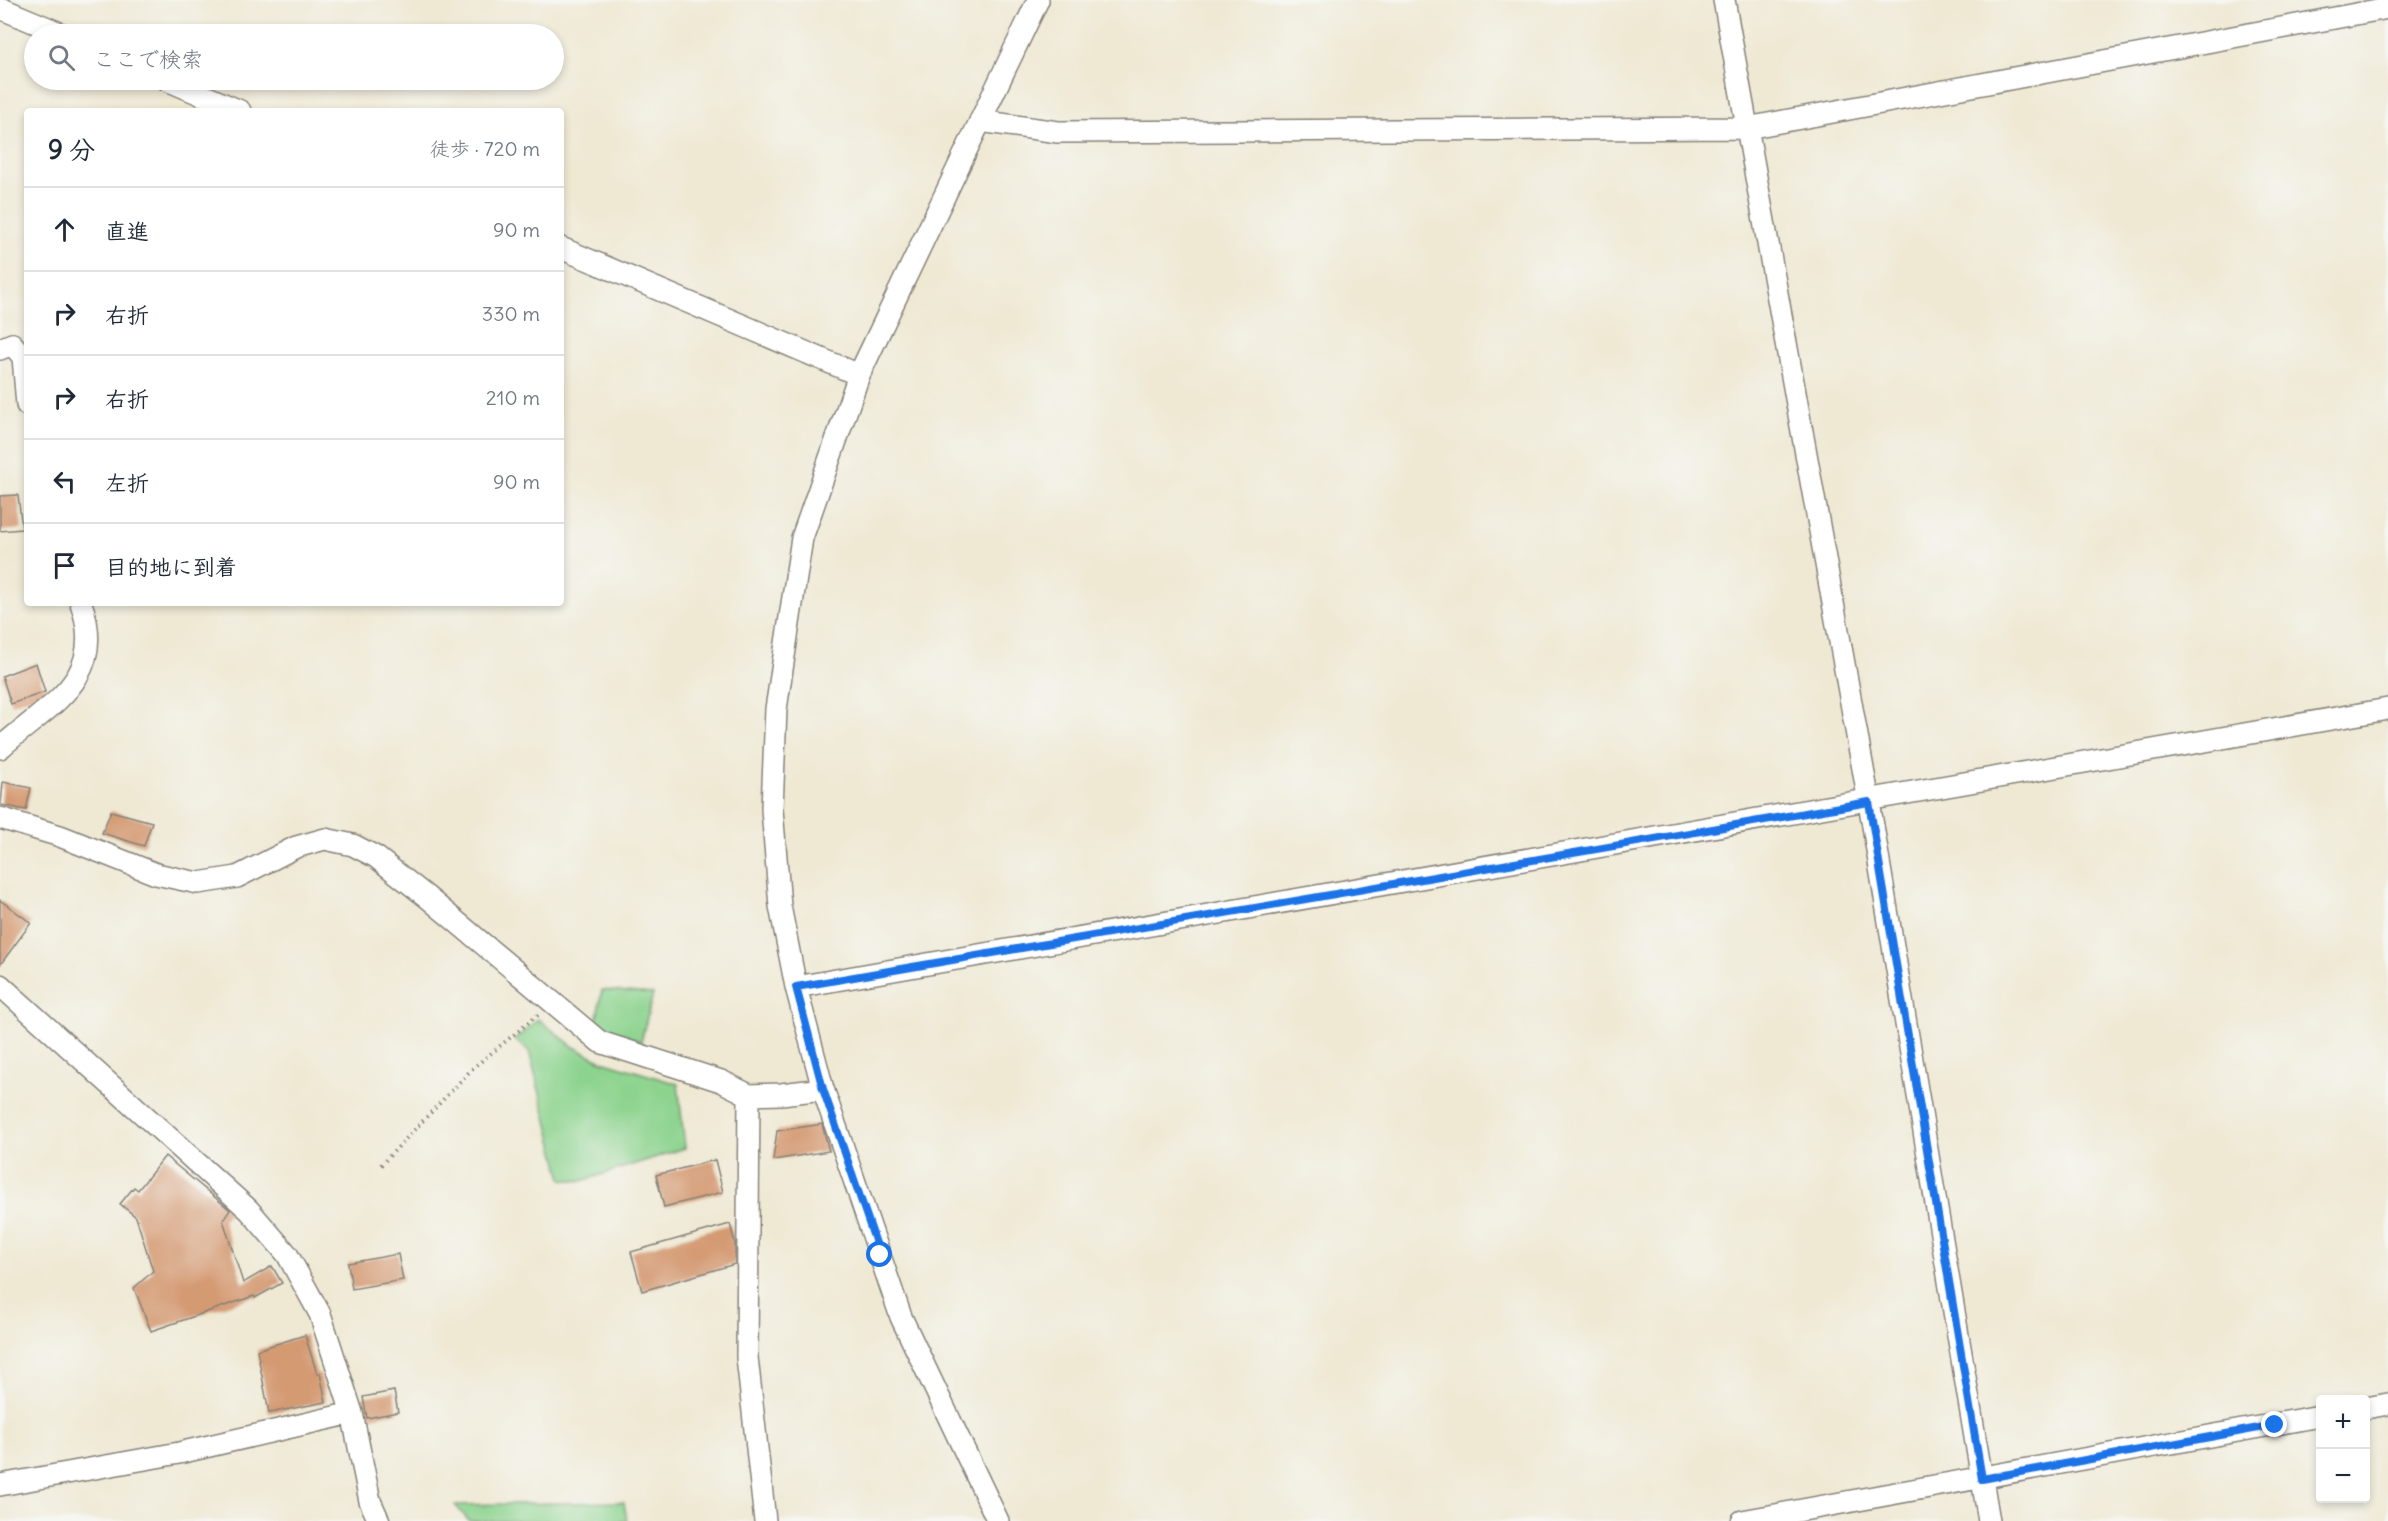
<!DOCTYPE html>
<html lang="ja">
<head>
<meta charset="utf-8">
<style>
	:root { --surface:#fff; --page:#f6f6f7; --text:#1f2937; --muted:#747a83; --line:#e0e1e3 }
	body { margin:0; font-family:Delius,"Klee One",sans-serif; background:var(--page); color:var(--text) }
	.controls { position:absolute; right:18px; bottom:18px; display:grid; overflow:hidden; border-radius:6px; box-shadow:0 3px 9px #0003 }
	.controls button { width:54px; height:54px; display:grid; place-items:center; padding:0; border:0; border-bottom:2px solid var(--line); background:var(--surface); color:var(--text); font:30px sans-serif }
	.stop { position:absolute; width:18px; height:18px; margin:-14px; border:4px solid #1a73e8; border-radius:50%; background:#fff }
	.stop.end { background:#1a73e8; border-color:#fff; box-shadow:0 2px 6px #0008 }
	.list { margin:0; padding:0; list-style:none }
	h2 { display:flex; justify-content:space-between; align-items:center; height:78px; margin:0; padding:0 24px; font-size:26px }
	h2 small { font-size:20px; font-weight:400; color:var(--muted) }
	.list li { display:grid; grid-template-columns:39px 1fr auto; gap:18px; align-items:center; box-sizing:border-box; height:84px; padding:0 24px; border-top:2px solid var(--line) }
	.list b { display:block; font-size:22px; white-space:nowrap }
	.list em { font-size:20px; font-style:normal; color:var(--muted) }
	.icon { flex:none; width:33px; height:33px; fill:none; stroke:currentColor; stroke-width:2; stroke-linecap:round; stroke-linejoin:round }
	.map { position:relative; flex:none; width:2388px; height:1521px; overflow:hidden }
	.search { position:absolute; background:var(--surface); box-shadow:0 3px 9px #0003; left:24px; top:24px; width:540px; height:66px; display:flex; align-items:center; gap:15px; box-sizing:border-box; padding:0 21px; border-radius:33px; color:var(--muted); font-size:22px }
	.panel { position:absolute; background:var(--surface); box-shadow:0 3px 9px #0003; left:24px; top:108px; width:540px; height:498px; border-radius:6px }
	.map>svg:first-child { display:block }
	.green { fill:#8cd38e; stroke:#547855; stroke-width:1.5 }
	.building { fill:#d49a72 }
	.lines { fill:none; stroke-linecap:round; stroke-linejoin:round }
	.minor-casing { stroke:#868278; stroke-width:24 }
	.path { stroke:#868278; stroke-width:4; stroke-dasharray:1.5 4.5; stroke-linecap:butt }
	.minor { stroke:#fff; stroke-width:21 }
	.route { stroke:#1a73e8; stroke-width:8 }
</style>
</head>
<body>
<div class="map">
<svg width="2388" height="1521" viewBox="0 0 2388 1521">
	<rect width="100%" height="100%" fill="#f6f6f2"/>
	<filter id="ink" filterUnits="userSpaceOnUse"><feTurbulence type="fractalNoise" baseFrequency=".0167" numOctaves="2"/><feDisplacementMap in="SourceGraphic" scale="12" xChannelSelector="R" yChannelSelector="G"/><feConvolveMatrix kernelMatrix="1 2 1 2 8 2 1 2 1" color-interpolation-filters="sRGB"/></filter>
	<filter id="wash" filterUnits="userSpaceOnUse"><feTurbulence type="fractalNoise" baseFrequency=".008" numOctaves="4" result="noise"/><feDisplacementMap in="SourceGraphic" scale="24" xChannelSelector="R" yChannelSelector="G"/><feGaussianBlur stdDeviation="1.35" result="paint"/><feColorMatrix in="noise" values="0 0 0 0 0 0 0 0 0 0 0 0 0 0 0 0 0 1.4 0 .05"/><feComposite in="paint" operator="in"/></filter>
	<g filter="url(#wash)">
		<rect width="100%" height="100%" fill="#efe9d4"/>
		<path class="green" d="M 602,990 L 653,994 L 641,1042 L 596,1022 Z
			M 538,1019 L 574,1047 L 602,1061 L 678,1084 L 685,1148 L 582,1181 L 562,1179 L 529,1051 L 515,1040 Z
			M 624,1502 L 627,1521 L 469,1521 L 455,1505 Z"/>
		<g id="blocks">
			<path class="building" d="M 18,495 L 22,529 L 0,531 L 0,496 Z
				M 36,663 L 45,692 L 11,704 L 2,676 Z
				M 3,782 L 31,788 L 26,810 L 1,805 Z
				M 111,811 L 152,822 L 144,846 L 102,833 Z
				M 0,900 L 31,923 L 0,965 Z
				M 822,1124 L 829,1151 L 773,1160 L 777,1131 Z
				M 165,1156 L 230,1210 L 223,1220 L 243,1283 L 272,1266 L 282,1283 L 255,1298 L 254,1296 L 151,1331 L 134,1288 L 153,1271 L 136,1217 L 120,1204 L 134,1187 L 138,1190 Z
				M 715,1160 L 723,1192 L 664,1207 L 656,1175 Z
				M 730,1224 L 735,1242 L 735,1264 L 642,1291 L 631,1252 Z
				M 398,1254 L 403,1280 L 352,1289 L 348,1263 Z
				M 305,1335 L 317,1374 L 320,1373 L 326,1402 L 269,1413 L 257,1350 Z
				M 394,1391 L 398,1412 L 367,1418 L 363,1397 Z"/>
		</g>
	</g>
	<g filter="url(#ink)">
		<use href="#blocks" fill-opacity="0" stroke="#868278" stroke-width="1.5"/>
		<g class="lines">
			<g class="minor-casing">
				<path id="minor" d="M 1724,0 L 1869,802 L 1989,1521
					M 0,8 L 62,34
					M 167,80 L 240,111
					M 980,121 L 1058,132 L 1747,128 L 2388,8
					M 561,248 L 859,375
					M 0,349 L 12,344 L 23,357 L 27,405
					M 0,748 C 49,704 108,680 81,603
					M 0,818 L 60,836 L 156,874 L 198,883 L 237,877 L 296,847 L 325,839 L 353,845 L 376,857 L 427,897 L 600,1042 L 721,1081 L 749,1095 L 781,1094 L 823,1089
					M 0,985 L 249,1210 L 287,1254 L 320,1314 L 352,1413 L 370,1501 L 379,1521
					M 796,987 L 2388,709
					M 749,1095 L 747,1357 L 765,1521
					M 2366,1408 L 2388,1404
					M 0,1485 L 179,1453 L 352,1413
					M 998,1521 L 901,1317 L 823,1089 L 796,987 L 780,906 L 772,809 L 776,709 L 802,538 L 859,375 L 1038,0
					M 1742,1521 L 2320,1416"/>
			</g>
			<path class="path" d="M 381,1165 L 473,1068 L 538,1015"/>
			<use href="#minor" class="minor"/>
		</g>
	</g>
	<g class="lines" filter="url(#ink)">
		<path class="route" d="M 880,1255 L 823,1089 L 796,987 L 1869,802 L 1982,1479 L 2275,1425"/>
	</g>
</svg>
<div class="controls">
<button>+</button>
<button>−</button>
</div>
<div class="stop" style="left:880px;top:1255px"></div>
<div class="stop end" style="left:2275px;top:1425px"></div>
<div class="search"><svg class="icon" aria-label="search" viewBox="0 0 24 24"><circle cx="10" cy="10" r="6"/><path d="M15 15l6 6"/></svg>ここで検索</div>
<section class="panel">
<h2>9 分<small>徒歩 · 720 m</small></h2>
<ul class="list">
<li><svg class="icon" aria-label="ahead" viewBox="0 0 24 24"><path d="M12 20V5M6 11l6-6 6 6"/></svg><div><b>直進</b></div><em>90 m</em></li>
<li><svg class="icon" aria-label="right" viewBox="0 0 24 24"><path d="M7 20v-9h11M14 6l5 5-5 5"/></svg><div><b>右折</b></div><em>330 m</em></li>
<li><svg class="icon" aria-label="right" viewBox="0 0 24 24"><path d="M7 20v-9h11M14 6l5 5-5 5"/></svg><div><b>右折</b></div><em>210 m</em></li>
<li><svg class="icon" aria-label="left" viewBox="0 0 24 24"><path d="M17 20v-9H6M10 6l-5 5 5 5"/></svg><div><b>左折</b></div><em>90 m</em></li>
<li><svg class="icon" aria-label="arrive" viewBox="0 0 24 24"><path d="M6 21V4h12l-3 4 3 4H6"/></svg><div><b>目的地に到着</b></div></li>
</ul>
</section>
</div>
</body>
</html>
